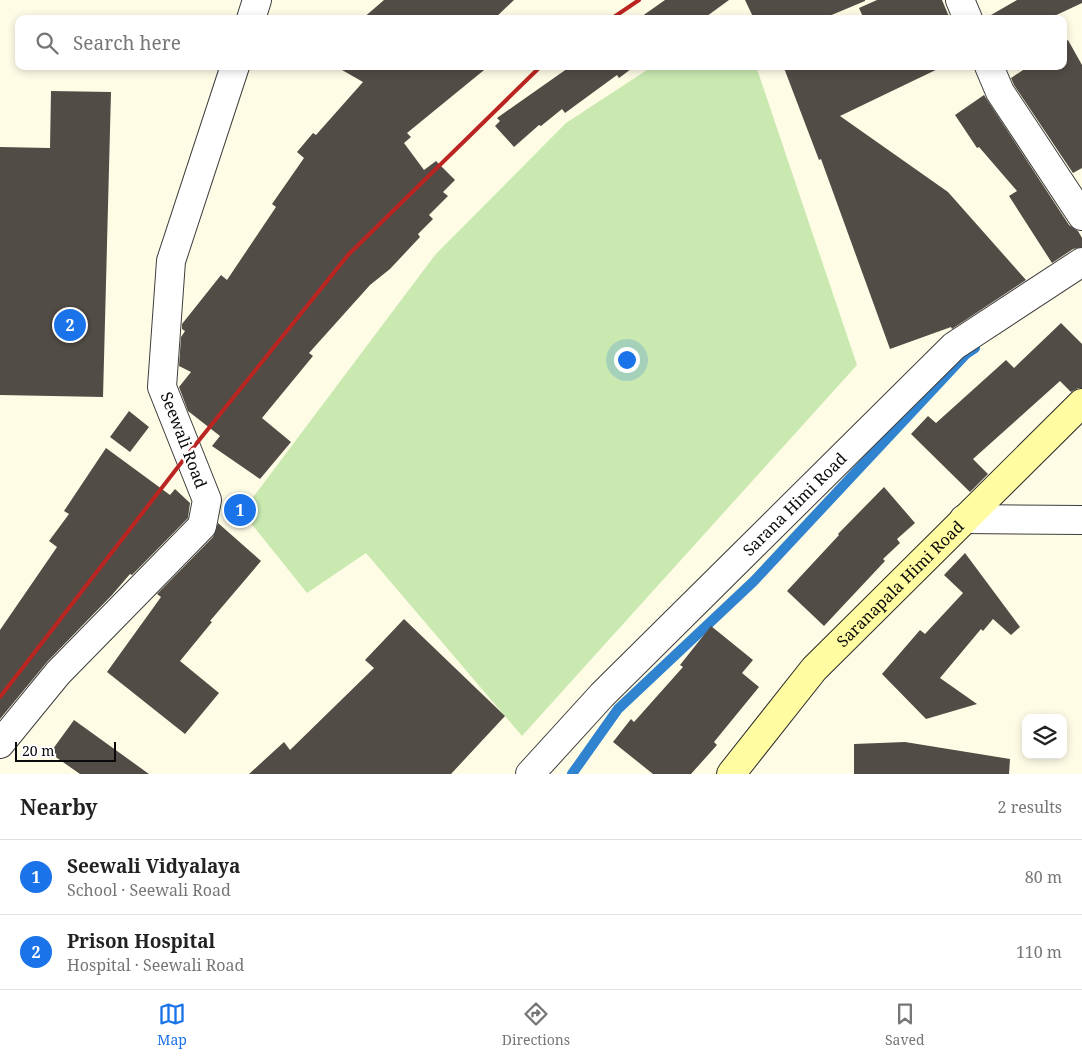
<!DOCTYPE html>
<html lang="en">
<head>
<meta charset="utf-8">
<style>
	:root { --surface:#fff; --page:#f2f2f2; --text:#222; --muted:#767676; --line:#e0e0e0; --accent:#1a73e8 }
	body { margin:0; font-family:"Noto Serif",serif; background:var(--page); color:var(--text) }
	.controls { position:absolute; right:15px; bottom:15px; display:grid; overflow:hidden; border-radius:10px; box-shadow:0 2px 8px #0003 }
	.controls button { width:45px; height:45px; display:grid; place-items:center; padding:0; border:0; border-bottom:1px solid var(--line); background:var(--surface); color:var(--text); font:25px sans-serif }
	.scale { position:absolute; left:15px; bottom:12px; width:101px; box-sizing:border-box; padding-left:5px; border:2px solid #0a0a0a; border-top:0; font-size:14px; line-height:18px; white-space:nowrap; color:#0a0a0a; -webkit-text-stroke:4px #fff; paint-order:stroke }
	.you { position:absolute; left:626px; top:359px; width:18px; height:18px; margin:-12px; border:4px solid #fff; border-radius:50%; background:#1a73e8; box-shadow:0 0 0 8px #1a73e833 }
	.badge { display:grid; place-items:center; width:32px; height:32px; border-radius:50%; background:var(--accent); color:#fff; font-size:16px; font-weight:700 }
	.pin { position:absolute; translate:-50% -50%; border:2px solid #fff; box-shadow:0 1px 5px #0006 }
	.list { margin:0; padding:0; list-style:none }
	h2 { display:flex; justify-content:space-between; align-items:center; height:65px; margin:0; padding:0 20px; font-size:21px }
	h2 small { font-size:16px; font-weight:400; color:var(--muted) }
	.list li { display:grid; grid-template-columns:32px 1fr auto; gap:15px; align-items:center; box-sizing:border-box; height:75px; padding:0 20px; border-top:1px solid var(--line) }
	.list b { display:block; font-size:19px; white-space:nowrap }
	.list p { margin:0; font-size:16px; white-space:nowrap; color:var(--muted) }
	.list em { font-size:16px; font-style:normal; color:var(--muted) }
	.icon { flex:none; width:28px; height:28px; fill:none; stroke:currentColor; stroke-width:2; stroke-linecap:round; stroke-linejoin:round }
	.map { position:relative; flex:none; width:1082px; height:774px; overflow:hidden }
	.search { position:absolute; background:var(--surface); box-shadow:0 2px 8px #0003; left:15px; right:15px; top:15px; height:55px; display:flex; align-items:center; gap:12px; box-sizing:border-box; padding:0 18px; border-radius:10px; color:var(--muted); font-size:19px }
	.sheet { height:215px; background:var(--surface) }
	nav { display:flex; justify-content:space-around; align-items:center; box-sizing:border-box; height:70px; border-top:1px solid var(--line); background:var(--surface); font-size:14px; color:var(--muted) }
	nav a { display:grid; justify-items:center; gap:2px }
	nav .on { color:var(--accent) }
	.map>svg:first-child { display:block }
	.green { fill:#c9e9b1 }
	.lines { fill:none; stroke-linecap:round; stroke-linejoin:round }
	.stream { stroke:#3083cf; stroke-width:10 }
	.building { fill:#524c46 }
	.street-casing { stroke:#3d3d3d; stroke-width:30 }
	.secondary-casing { stroke:#2c2c2c; stroke-width:30 }
	.street { stroke:#fff; stroke-width:28 }
	.secondary { stroke:#fffca1; stroke-width:28 }
	.rail { stroke:#bb2521; stroke-width:4 }
	.labels { text-anchor:middle; dominant-baseline:central; stroke-width:5; stroke-linejoin:round; paint-order:stroke }
	.street-label { font-size:16px; fill:#0a0a0a; stroke:#fff }
</style>
</head>
<body>
<div class="map">
<svg width="1082" height="774" viewBox="0 0 1082 774">
	<rect width="100%" height="100%" fill="#fffce6"/>
	<path class="green" d="M 653,66 L 756,66 L 857,365 L 522,736 L 366,553 L 307,593 L 242,512 L 435,255 L 566,123 Z"/>
	<g class="lines">
		<path class="stream" d="M 572,774 L 618,709 L 754,581 L 966,354 L 975,348"/>
	</g>
	<path class="building" d="M 384,0 L 514,0 L 494,19 L 362,19 Z
		M 665,0 L 729,0 L 703,19 L 638,19 Z
		M 745,0 L 865,0 L 865,1 L 822,19 L 754,19 Z
		M 877,0 L 942,0 L 950,19 L 864,19 L 859,8 Z
		M 1017,0 L 1082,0 L 1082,3 L 1048,19 L 984,19 Z
		M 1068,40 L 1082,65 L 1082,168 L 1073,173 L 1014,85 L 1011,78 L 1029,66 L 1063,66 L 1063,43 Z
		M 335,66 L 489,66 L 407,133 L 411,137 L 404,143 L 424,170 L 436,161 L 455,180 L 443,192 L 448,196 L 429,215 L 433,219 L 418,234 L 420,237 L 390,269 L 370,285 L 309,353 L 313,356 L 262,418 L 291,442 L 260,479 L 212,446 L 220,436 L 188,411 L 179,387 L 191,372 L 179,366 L 181,337 L 185,331 L 182,329 L 182,324 L 221,275 L 227,280 L 276,207 L 272,204 L 304,158 L 297,152 L 313,133 L 316,135 L 363,82 Z
		M 571,66 L 635,66 L 619,78 L 617,75 L 565,113 L 562,109 L 541,126 L 539,125 L 514,147 L 495,126 L 500,121 L 497,118 Z
		M 777,66 L 944,66 L 840,116 L 948,192 L 1026,280 L 952,329 L 951,327 L 890,349 L 821,159 L 819,160 L 784,68 L 779,70 Z
		M 51,91 L 111,92 L 103,397 L 0,395 L 0,147 L 50,148 Z
		M 984,95 L 1069,225 L 1078,231 L 1082,238 L 1082,247 L 1073,249 L 1052,263 L 1009,196 L 1017,191 L 979,147 L 977,148 L 955,115 Z
		M 1061,323 L 1082,344 L 1082,388 L 1078,388 L 1071,392 L 1060,381 L 973,459 L 988,474 L 970,492 L 911,434 L 928,416 L 936,423 L 1006,360 L 1014,368 Z
		M 129,411 L 149,427 L 130,452 L 110,437 Z
		M 106,448 L 170,495 L 175,489 L 190,503 L 188,518 L 132,575 L 130,574 L 112,595 L 47,662 L 0,719 L 0,630 L 57,547 L 49,541 L 69,514 L 64,511 Z
		M 884,487 L 915,523 L 897,539 L 900,543 L 883,559 L 885,561 L 824,626 L 787,591 L 839,535 L 838,534 Z
		M 218,523 L 261,561 L 210,621 L 212,622 L 180,661 L 219,693 L 185,734 L 107,672 L 161,597 L 157,594 L 213,537 Z
		M 965,553 L 1020,627 L 1011,635 L 993,619 L 983,631 L 981,629 L 940,678 L 977,704 L 926,719 L 882,674 L 920,630 L 925,634 L 963,593 L 944,575 Z
		M 404,619 L 505,716 L 451,774 L 249,774 L 284,742 L 290,750 L 374,668 L 365,660 Z
		M 711,626 L 753,660 L 742,673 L 759,687 L 714,742 L 717,745 L 691,774 L 653,774 L 613,742 L 631,719 L 634,722 L 683,667 L 680,665 Z
		M 74,720 L 149,774 L 80,774 L 50,753 Z
		M 905,742 L 1010,759 L 1009,774 L 854,774 L 854,744 Z"/>
	<g class="lines">
		<g class="street-casing">
			<g id="street">
				<path d="M 960,0 L 968,19"/>
				<path d="M 251,19 L 257,0"/>
				<path d="M 989,66 L 1000,92 L 1082,216"/>
				<path d="M 964,519 L 1082,520"/>
				<path d="M 0,744 L 58,673 L 202,526 L 207,500 L 162,387 L 171,261 L 235,66"/>
				<path id="s1" d="M 530,774 L 602,695 L 954,346 L 1082,262"/>
			</g>
		</g>
		<g class="secondary-casing">
			<g id="secondary">
				<path id="s2" d="M 731,774 L 814,669 L 1082,403"/>
			</g>
		</g>
		<use href="#street" class="street"/>
		<use href="#secondary" class="secondary"/>
		<path class="rail" d="M 611,19 L 639,0
			M 0,697 L 188,454 L 348,255 L 541,66"/>
	</g>
	<g class="labels">
		<g class="street-label">
			<text transform="translate(184 440) rotate(69)">Seewali Road</text>
			<text stroke="none"><textPath href="#s1" startOffset="378">Sarana Himi Road</textPath></text>
			<text stroke="none"><textPath href="#s2" startOffset="255">Saranapala Himi Road</textPath></text>
		</g>
	</g>
</svg>
<div class="controls">
<button><svg class="icon" aria-label="layers" viewBox="0 0 24 24"><path d="M12 4l9 5-9 5-9-5zM3 14l9 5 9-5"/></svg></button>
</div>
<div class="scale">20 m</div>
<div class="you"></div>
<div class="pin badge" style="left:240px;top:510px">1</div>
<div class="pin badge" style="left:70px;top:325px">2</div>
<div class="search"><svg class="icon" aria-label="search" viewBox="0 0 24 24"><circle cx="10" cy="10" r="6"/><path d="M15 15l6 6"/></svg>Search here</div>
</div>
<section class="sheet">
<h2>Nearby<small>2 results</small></h2>
<ul class="list">
<li><span class="badge">1</span><div><b>Seewali Vidyalaya</b><p>School · Seewali Road</p></div><em>80 m</em></li>
<li><span class="badge">2</span><div><b>Prison Hospital</b><p>Hospital · Seewali Road</p></div><em>110 m</em></li>
</ul>
</section>
<nav>
<a class="on"><svg class="icon" aria-label="map" viewBox="0 0 24 24"><path d="M3 6l6-2 6 2 6-2v14l-6 2-6-2-6 2zM9 4v14M15 6v14"/></svg>Map</a>
<a><svg class="icon" aria-label="directions" viewBox="0 0 24 24"><path d="M12 3l9 9-9 9-9-9zM9 14v-3h6M13 9l2 2-2 2"/></svg>Directions</a>
<a><svg class="icon" aria-label="saved" viewBox="0 0 24 24"><path d="M7 4h10v16l-5-4-5 4z"/></svg>Saved</a>
</nav>
</body>
</html>
